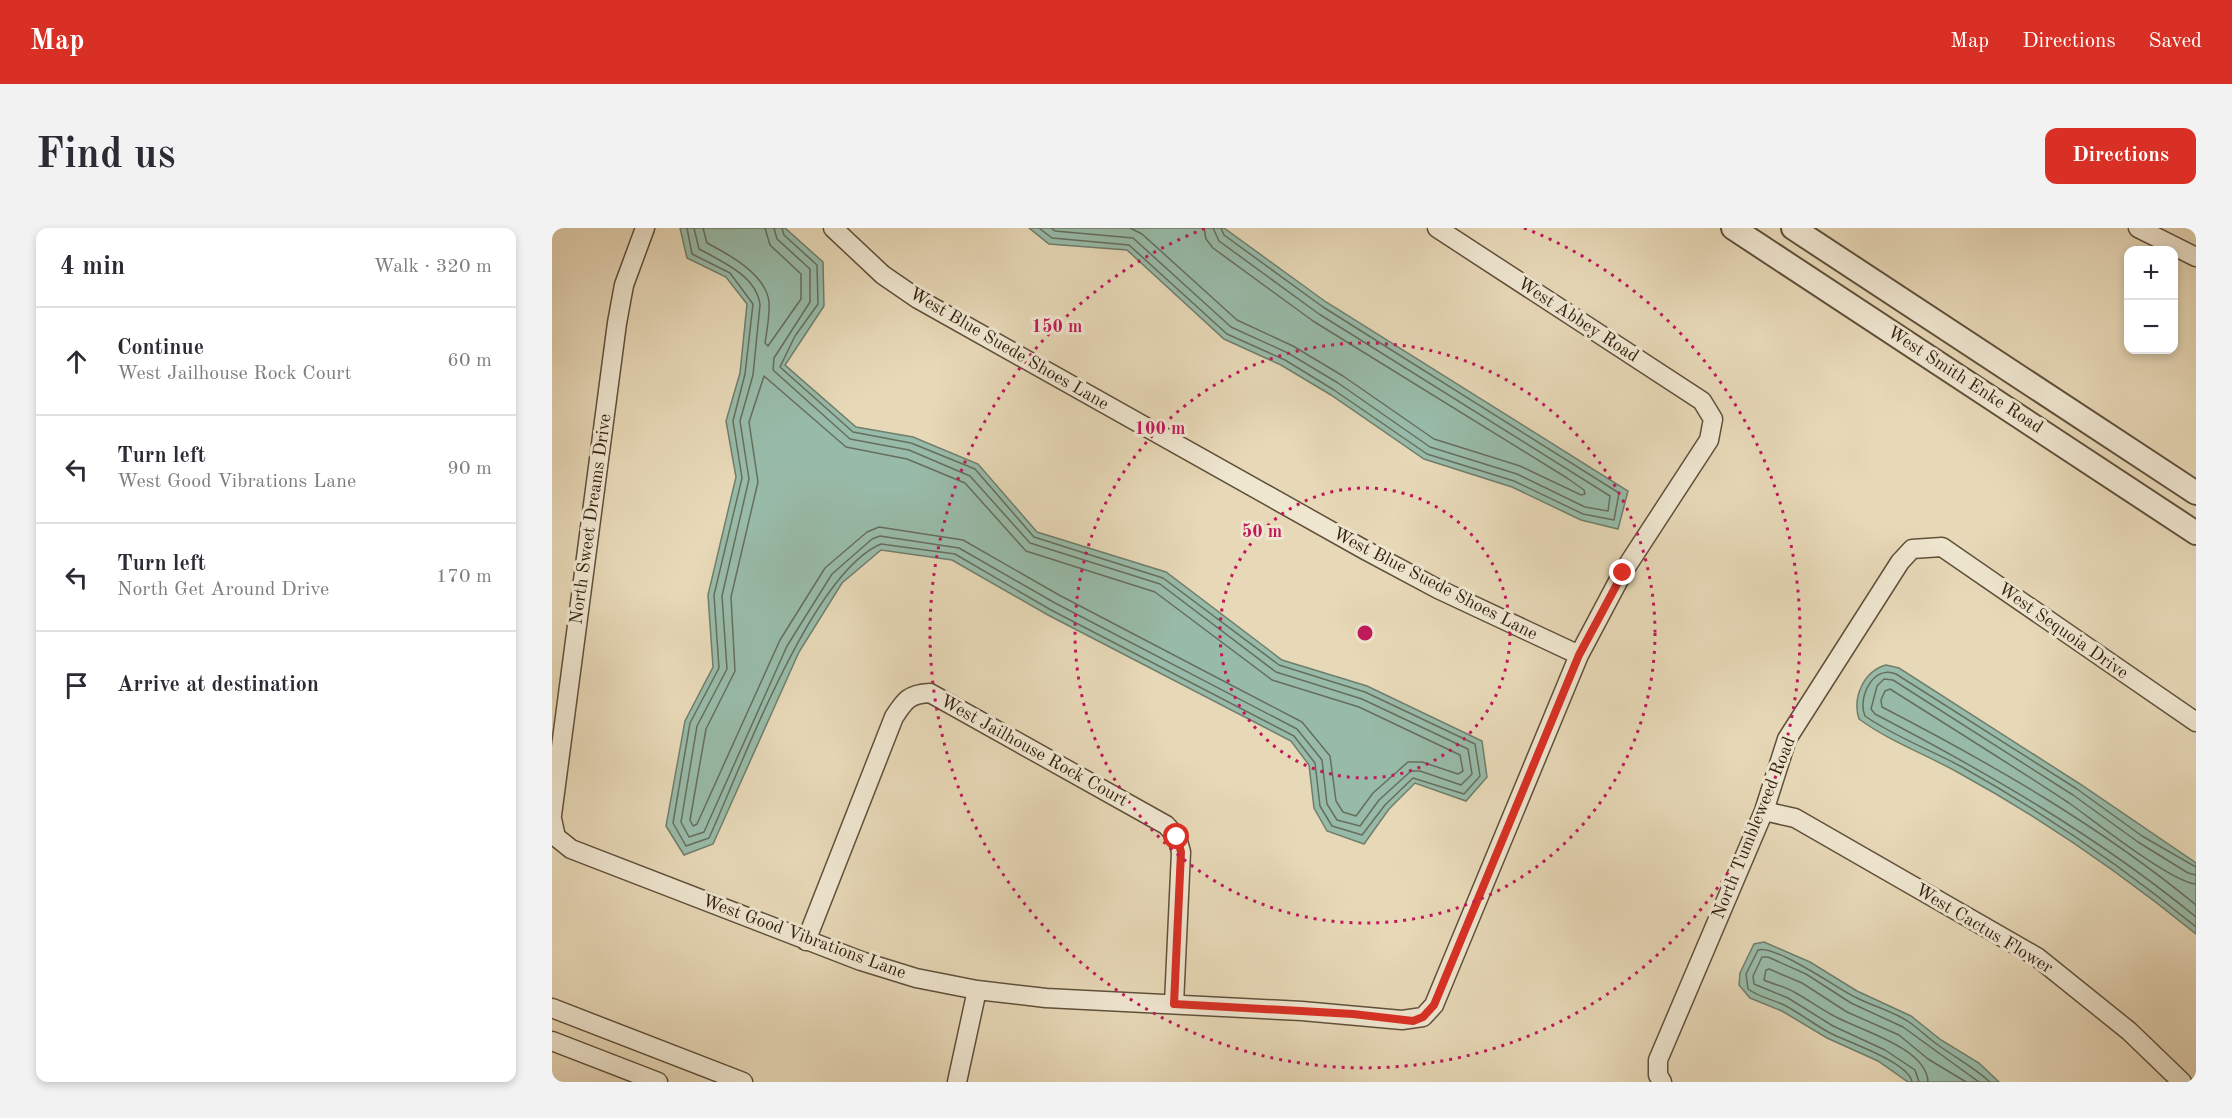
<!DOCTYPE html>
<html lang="en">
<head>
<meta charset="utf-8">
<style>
	:root { --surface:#fff; --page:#f2f2f3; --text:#2b2b33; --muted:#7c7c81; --line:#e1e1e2; --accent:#d93025 }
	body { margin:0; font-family:"Old Standard TT",serif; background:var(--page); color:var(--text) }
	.controls { position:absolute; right:18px; top:18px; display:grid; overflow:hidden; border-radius:12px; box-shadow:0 3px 9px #0003 }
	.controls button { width:54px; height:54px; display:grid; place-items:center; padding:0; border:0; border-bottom:2px solid var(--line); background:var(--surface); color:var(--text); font:30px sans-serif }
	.stop { position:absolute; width:18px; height:18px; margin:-14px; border:4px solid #d93025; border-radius:50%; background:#fff }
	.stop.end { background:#d93025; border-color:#fff; box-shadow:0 2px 6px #0008 }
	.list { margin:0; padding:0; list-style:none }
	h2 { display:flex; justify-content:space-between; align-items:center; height:78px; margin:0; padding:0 24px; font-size:26px }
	h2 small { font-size:20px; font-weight:400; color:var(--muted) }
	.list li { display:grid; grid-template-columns:39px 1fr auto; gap:18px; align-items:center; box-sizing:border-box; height:108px; padding:0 24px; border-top:2px solid var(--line) }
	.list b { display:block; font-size:22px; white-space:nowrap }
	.list p { margin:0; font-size:20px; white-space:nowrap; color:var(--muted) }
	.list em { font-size:20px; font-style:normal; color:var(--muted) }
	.icon { flex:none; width:33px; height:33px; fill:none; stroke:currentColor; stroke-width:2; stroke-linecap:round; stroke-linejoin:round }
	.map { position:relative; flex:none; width:1644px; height:854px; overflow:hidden; border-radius:12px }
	header { display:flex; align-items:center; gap:36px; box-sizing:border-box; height:84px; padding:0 30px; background:var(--accent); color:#fff }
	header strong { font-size:28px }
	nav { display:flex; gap:33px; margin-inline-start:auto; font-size:21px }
	.intro { display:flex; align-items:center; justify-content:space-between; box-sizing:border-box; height:144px; padding:0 36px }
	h1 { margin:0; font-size:42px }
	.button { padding:15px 27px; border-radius:12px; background:var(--accent); color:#fff; font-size:21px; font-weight:700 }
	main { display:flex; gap:36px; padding:0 36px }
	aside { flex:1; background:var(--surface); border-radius:12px; box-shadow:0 3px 9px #0003 }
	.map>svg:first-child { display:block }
	.water { fill:#98bba9; stroke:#707e6c; stroke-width:1.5 }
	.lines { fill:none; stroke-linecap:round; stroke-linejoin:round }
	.shore { stroke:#666e5d; stroke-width:1.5 }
	.minor-casing { stroke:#60503a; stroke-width:21 }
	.tertiary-casing { stroke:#60503a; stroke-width:26 }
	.minor { stroke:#efe6d0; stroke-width:18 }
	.tertiary { stroke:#efe6d0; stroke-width:22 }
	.route { stroke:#d93025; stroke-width:8 }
	.ring { fill:none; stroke:#c2185b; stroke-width:3; stroke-dasharray:3 6 }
	.labels { text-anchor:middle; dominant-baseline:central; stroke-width:6; stroke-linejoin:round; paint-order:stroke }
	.street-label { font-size:18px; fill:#321; stroke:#efe6d0 }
	.centre { fill:#c2185b; stroke:#efe6d0; stroke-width:3 }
	.ring-label { font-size:18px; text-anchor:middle; font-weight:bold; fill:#c2185b; stroke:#efe6d0; stroke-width:6; stroke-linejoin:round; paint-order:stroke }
</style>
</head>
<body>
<header>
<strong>Map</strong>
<nav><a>Map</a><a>Directions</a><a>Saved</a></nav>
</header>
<div class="intro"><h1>Find us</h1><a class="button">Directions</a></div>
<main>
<aside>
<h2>4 min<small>Walk · 320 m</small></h2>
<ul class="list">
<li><svg class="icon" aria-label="ahead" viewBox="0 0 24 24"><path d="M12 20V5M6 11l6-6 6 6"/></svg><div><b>Continue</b><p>West Jailhouse Rock Court</p></div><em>60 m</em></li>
<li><svg class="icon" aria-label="left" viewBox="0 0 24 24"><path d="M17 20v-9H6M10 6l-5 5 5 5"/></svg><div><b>Turn left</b><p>West Good Vibrations Lane</p></div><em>90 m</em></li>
<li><svg class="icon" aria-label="left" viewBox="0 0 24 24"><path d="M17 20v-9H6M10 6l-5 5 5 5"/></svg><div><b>Turn left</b><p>North Get Around Drive</p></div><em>170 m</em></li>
<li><svg class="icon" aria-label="arrive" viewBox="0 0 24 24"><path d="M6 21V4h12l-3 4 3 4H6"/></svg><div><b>Arrive at destination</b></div></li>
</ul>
</aside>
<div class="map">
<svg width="1644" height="854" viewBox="0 0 1644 854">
	<rect width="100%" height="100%" fill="#e7d8b7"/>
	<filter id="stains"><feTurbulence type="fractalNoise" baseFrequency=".00333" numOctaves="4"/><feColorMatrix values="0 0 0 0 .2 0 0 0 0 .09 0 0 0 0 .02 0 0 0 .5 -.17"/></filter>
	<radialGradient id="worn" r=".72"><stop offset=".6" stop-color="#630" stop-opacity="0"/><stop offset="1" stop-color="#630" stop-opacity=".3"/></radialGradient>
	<path class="water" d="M 128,0 L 233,0 L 271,34 L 272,78 L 233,137 L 304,199 L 361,209 L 426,236 L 485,304 L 614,344 L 730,432 L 815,458 L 930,513 L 935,549 L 914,573 L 863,555 L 837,581 L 812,616 L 775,603 L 762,580 L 757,537 L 739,513 L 496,387 L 400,332 L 329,322 L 290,355 L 247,424 L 161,616 L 132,627 L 114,598 L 133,493 L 161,439 L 156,367 L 184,249 L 174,193 L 188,145 L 195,76 L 174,49 L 135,30 Z
		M 477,0 L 672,0 L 774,74 L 1076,263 L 1066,301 L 1029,292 L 960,259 L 872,231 L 779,167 L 729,137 L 672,111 L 575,22 L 497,16 Z
		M 1334,437 L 1347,440 L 1528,556 L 1644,635 L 1644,706 C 1570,646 1491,591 1407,545 C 1375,527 1337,513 1307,491 C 1300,469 1312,443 1334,437 Z
		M 1212,714 L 1258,734 L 1305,763 L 1359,788 L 1389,812 L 1427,835 L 1447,854 L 1356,854 L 1326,833 L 1275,810 L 1230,783 L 1198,770 L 1187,757 L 1188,745 L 1202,716 Z"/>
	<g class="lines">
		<path class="shore" d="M 135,0 L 140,26 L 178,45 L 201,76 L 193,146 L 181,193 L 190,250 L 162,367 L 167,440 L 138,495 L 121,595 L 134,618 L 157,610 C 189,540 259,345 329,316 L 403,326 L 499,382 L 742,508 L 763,535 L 768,578 L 780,598 L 810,607 L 833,577 L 861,550 L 912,566 L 928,548 L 923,516 L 813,464 L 727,437 L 611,350 L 482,309 L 423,241 L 359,215 L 301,204 L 228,139 L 243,108 L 266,76 L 265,37 L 232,7 L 230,0
			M 142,0 L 147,21 C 169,33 205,48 208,77 L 201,147 L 188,193 L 197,251 L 170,368 L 175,441 L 145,498 L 129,594 L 137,609 L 152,604 L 235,418 L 280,346 L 320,311 L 328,308 L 407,320 L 503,375 L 745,501 L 770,532 L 775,576 L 785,592 L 808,598 L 827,572 L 859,543 L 868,543 L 909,557 L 920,546 L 916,521 L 810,471 L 724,444 L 608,356 L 478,315 L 418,248 L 357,222 L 298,211 L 221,142 L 222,130 L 258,74 L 258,41 L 225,11 L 222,0
			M 151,0 L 155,15 C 176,26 214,46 217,74 C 218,87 215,102 213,115 L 216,118 L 249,71 L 249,46 L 218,17 L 213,0
			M 487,0 L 500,10 L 577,17 L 675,106 L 733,132 L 782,162 L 875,226 L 962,253 L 1031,286 L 1062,292 L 1067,265 L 771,79 L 672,7 L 669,0
			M 499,0 L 503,3 L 581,10 L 679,99 L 736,125 L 786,155 L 878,219 L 965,246 L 1033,279 L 1056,283 L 1058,268 L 767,86 L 667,13 L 661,0
			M 578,0 L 590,6 L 685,92 L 741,118 L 791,148 L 882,211 L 968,238 L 1029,267 L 1033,266 L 1032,262 L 1015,250 L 761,93 L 661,20 L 654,11 L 652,0
			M 212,148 L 294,219 L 355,231 L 413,255 L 474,323 L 603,364 L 720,452 L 807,479 L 908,527 L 911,543 L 906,546 L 870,534 L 856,534 L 821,565 L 804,588 L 791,584 L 784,573 L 778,528 L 750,494 L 507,367 L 411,312 L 327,299 L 315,304 L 273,340 L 228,412 L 145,596 L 141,598 L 138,592 L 154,501 L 183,443 L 179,369 L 206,254 L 197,194 Z
			M 1644,639 L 1590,608 L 1525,561 L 1344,446 C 1322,436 1305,469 1313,488 C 1341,508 1379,522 1410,539 C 1492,585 1571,639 1644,699
			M 1644,647 L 1636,645 L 1586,614 L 1521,567 L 1341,452 L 1332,451 L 1325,458 L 1319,481 L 1323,486 C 1436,545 1545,608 1644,689
			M 1644,656 C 1620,655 1541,592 1517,575 C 1458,536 1398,499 1338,461 L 1333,463 L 1329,472 L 1330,479 C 1440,536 1548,598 1644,677
			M 1360,854 C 1357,834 1295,814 1278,805 C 1263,797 1249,786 1234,778 C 1221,771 1208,770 1196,761 L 1194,746 L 1206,722 C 1222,716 1285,760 1303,769 C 1320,778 1341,783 1357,794 C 1367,801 1376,810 1386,817 C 1404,830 1422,839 1438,854
			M 1367,854 L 1363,842 L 1333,822 L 1281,798 L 1236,770 L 1202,756 L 1201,748 L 1210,729 L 1216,729 L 1254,746 L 1299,775 L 1351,799 L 1427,854
			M 1376,854 C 1375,821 1311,803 1286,790 C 1271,783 1257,772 1242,764 C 1233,758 1222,757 1212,752 L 1214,742 L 1217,741 L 1250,755 L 1295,784 L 1347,807 L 1376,831 L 1414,854"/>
		<g class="minor-casing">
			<path id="minor" d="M 281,0 L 331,47 L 366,71 L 813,322 L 886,361 L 1027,427
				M 1586,0 L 1644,29
				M 1212,583 L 1243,590 L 1485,729 L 1577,803 L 1630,854
				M 0,587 L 65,95 L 72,57 L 93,0
				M 0,591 L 4,609 L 19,621 L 309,733 L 364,750 L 425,762 L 494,770 L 750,783 L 850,792 L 871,789 L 882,777 L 1027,427 L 1071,344 L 1157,212 L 1161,191 L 1150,173 L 885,0
				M 254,713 L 342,489 C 353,472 357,466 378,465 L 614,597 L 625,609 L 629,624 L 622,776
				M 0,780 L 191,854
				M 0,813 L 106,854
				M 405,854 L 425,762
				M 1110,854 L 1106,847 L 1106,832 L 1212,583 L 1235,511 L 1348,334 L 1360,321 L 1390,319 L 1644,494"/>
		</g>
		<g class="tertiary-casing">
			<path id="tertiary" d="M 1181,0 L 1644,305
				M 1241,0 L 1644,265"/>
		</g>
		<use href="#minor" class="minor"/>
		<use href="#tertiary" class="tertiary"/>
	</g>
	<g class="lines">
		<path class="route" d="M 625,609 L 629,624 L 622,776 L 801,786 L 861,793 L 871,789 L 882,777 L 1027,427 L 1071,345"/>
	</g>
	<g class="ring">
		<circle cx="813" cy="405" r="145"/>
		<circle cx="813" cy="405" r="290"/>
		<path d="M972 0A435 435 0 1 1 654 0"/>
	</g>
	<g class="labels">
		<g class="street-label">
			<text transform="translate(1026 92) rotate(33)">West Abbey Road</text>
			<text transform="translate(457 121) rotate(30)">West Blue Suede Shoes Lane</text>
			<text transform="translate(1413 152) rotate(33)">West Smith Enke Road</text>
			<text transform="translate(39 291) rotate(-82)">North Sweet Dreams Drive</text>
			<text transform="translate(883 356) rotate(27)">West Blue Suede Shoes Lane</text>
			<text transform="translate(1511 403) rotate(35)">West Sequoia Drive</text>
			<text transform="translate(482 523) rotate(29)">West Jailhouse Rock Court</text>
			<text transform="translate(1202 600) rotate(-68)">North Tumbleweed Road</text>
			<text transform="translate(1432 701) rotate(31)">West Cactus Flower</text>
			<text transform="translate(252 709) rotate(20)">West Good Vibrations Lane</text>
		</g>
	</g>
	<circle cx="813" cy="405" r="9" class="centre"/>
	<g class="ring-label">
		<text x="505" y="104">150 m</text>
		<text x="608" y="206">100 m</text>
		<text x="710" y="309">50 m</text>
	</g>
	<rect width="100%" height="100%" filter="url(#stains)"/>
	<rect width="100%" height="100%" fill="url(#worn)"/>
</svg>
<div class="controls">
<button>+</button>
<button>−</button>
</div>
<div class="stop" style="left:625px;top:609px"></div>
<div class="stop end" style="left:1071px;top:345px"></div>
</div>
</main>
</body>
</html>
